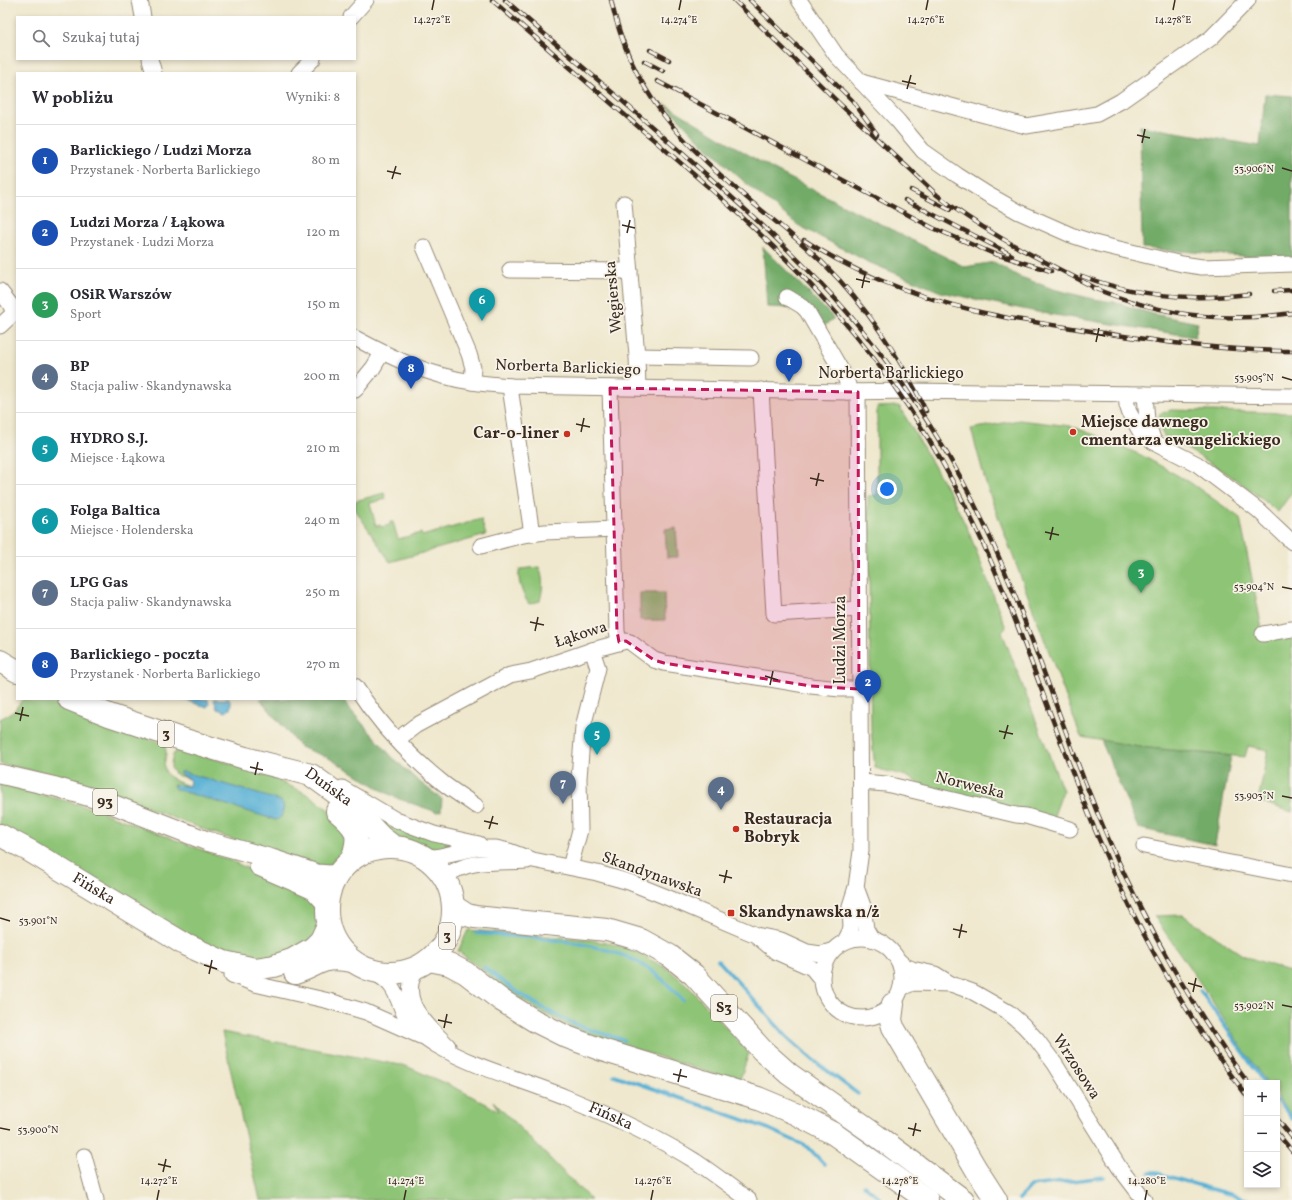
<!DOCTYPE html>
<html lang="pl">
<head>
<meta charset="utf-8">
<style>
	:root { --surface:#fff; --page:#f2f2f3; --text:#2b2b33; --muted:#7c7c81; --line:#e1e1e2; --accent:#b45309 }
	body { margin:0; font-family:Vollkorn,serif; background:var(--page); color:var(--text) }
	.controls { position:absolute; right:12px; bottom:12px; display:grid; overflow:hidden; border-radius:0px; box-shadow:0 2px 6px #0003 }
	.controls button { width:36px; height:36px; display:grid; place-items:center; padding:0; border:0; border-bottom:1px solid var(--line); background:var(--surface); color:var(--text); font:20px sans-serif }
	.you { position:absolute; left:887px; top:489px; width:14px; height:14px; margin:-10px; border:3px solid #fff; border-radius:50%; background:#1a73e8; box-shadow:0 0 0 6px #1a73e833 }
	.badge { display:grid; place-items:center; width:26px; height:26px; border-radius:50%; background:var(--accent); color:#fff; font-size:13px; font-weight:700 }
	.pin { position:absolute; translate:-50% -33px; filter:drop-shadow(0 1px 2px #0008) }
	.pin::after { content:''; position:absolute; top:21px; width:14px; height:12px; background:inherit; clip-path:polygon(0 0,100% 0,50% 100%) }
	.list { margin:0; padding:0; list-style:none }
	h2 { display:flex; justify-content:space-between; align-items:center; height:52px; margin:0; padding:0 16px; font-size:17px }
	h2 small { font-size:13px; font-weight:400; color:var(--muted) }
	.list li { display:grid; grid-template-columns:26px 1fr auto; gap:12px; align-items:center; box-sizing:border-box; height:72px; padding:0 16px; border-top:1px solid var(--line) }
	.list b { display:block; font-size:15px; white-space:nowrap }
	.list p { margin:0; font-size:13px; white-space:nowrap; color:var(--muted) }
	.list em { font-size:13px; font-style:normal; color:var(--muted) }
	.icon { flex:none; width:22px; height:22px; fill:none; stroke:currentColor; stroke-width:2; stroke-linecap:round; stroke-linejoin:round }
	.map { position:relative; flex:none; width:1292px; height:1200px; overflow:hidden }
	.search { position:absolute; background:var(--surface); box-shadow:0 2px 6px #0003; left:16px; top:16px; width:340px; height:44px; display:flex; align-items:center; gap:10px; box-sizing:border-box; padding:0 14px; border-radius:0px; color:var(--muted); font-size:15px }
	.panel { position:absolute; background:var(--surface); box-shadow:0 2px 6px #0003; left:16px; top:72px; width:340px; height:628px; border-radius:0px }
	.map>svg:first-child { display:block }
	.green { fill:#8ec476; stroke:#64774a }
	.forest { fill:#72aa67; stroke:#566a42 }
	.water { fill:#57b0d5; stroke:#496d7a }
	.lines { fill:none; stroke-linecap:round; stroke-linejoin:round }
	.stream { stroke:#57b0d5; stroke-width:3.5 }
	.minor-casing { stroke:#958976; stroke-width:17 }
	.major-casing { stroke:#958976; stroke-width:21 }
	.highway-casing { stroke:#958976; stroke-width:24 }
	.minor { stroke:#fff; stroke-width:15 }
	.major { stroke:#fff; stroke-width:19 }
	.highway { stroke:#fff; stroke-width:22 }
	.rail-casing { stroke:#3b2a1e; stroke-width:4.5 }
	.rail { stroke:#f7f3e8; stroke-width:3; stroke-dasharray:9; stroke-linecap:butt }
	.marked { fill:#c2185b; fill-opacity:0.2; stroke:#c2185b; stroke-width:3; stroke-dasharray:8 5; stroke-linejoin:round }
	.ticks { fill:none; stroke:#3b2a1e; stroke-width:1.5 }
	.poi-dot { fill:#c8321e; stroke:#f7f3e8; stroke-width:1.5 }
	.labels { text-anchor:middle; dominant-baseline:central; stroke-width:3.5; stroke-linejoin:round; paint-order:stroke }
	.shield { fill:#f7f3e8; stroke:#73665b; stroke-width:1 }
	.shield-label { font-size:15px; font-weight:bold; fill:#3b2a1e }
	.street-label { font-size:16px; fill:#3b2a1e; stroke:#f7f3e8 }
	.poi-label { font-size:16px; font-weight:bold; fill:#3b2a1e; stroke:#f7f3e8; text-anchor:start }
	.ticks-label { font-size:10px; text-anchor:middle; fill:#3b2a1e; stroke:#f7f3e8; stroke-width:3.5; stroke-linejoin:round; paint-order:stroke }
</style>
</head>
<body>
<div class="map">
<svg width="1292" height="1200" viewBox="0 0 1292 1200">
	<rect width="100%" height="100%" fill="#f7f3e8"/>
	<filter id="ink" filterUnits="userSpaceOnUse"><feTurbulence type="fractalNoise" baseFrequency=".025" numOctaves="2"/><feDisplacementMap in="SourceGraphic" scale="8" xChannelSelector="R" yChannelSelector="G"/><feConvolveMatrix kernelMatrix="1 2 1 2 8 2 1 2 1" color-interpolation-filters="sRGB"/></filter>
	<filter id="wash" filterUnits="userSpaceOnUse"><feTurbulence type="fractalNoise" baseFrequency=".012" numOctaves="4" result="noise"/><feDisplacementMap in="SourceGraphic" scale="16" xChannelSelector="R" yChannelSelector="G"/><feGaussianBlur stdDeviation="0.9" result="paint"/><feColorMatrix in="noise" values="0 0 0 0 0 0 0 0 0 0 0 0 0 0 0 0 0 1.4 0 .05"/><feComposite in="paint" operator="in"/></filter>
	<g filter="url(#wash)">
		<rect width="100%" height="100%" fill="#efe8ce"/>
		<path class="green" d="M 899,406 L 951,495 L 968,530 L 1006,628 L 1002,632 L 1063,791 L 1053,818 L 933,791 L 906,776 L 875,768 L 871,731 L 868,496 L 877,495 L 877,407 Z
			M 1171,410 L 1292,413 L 1292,492 L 1278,512 C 1241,481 1208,460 1165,437 C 1160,430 1156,423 1160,414 Z
			M 1019,420 L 1071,426 L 1100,437 L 1143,456 L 1191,483 L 1240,518 L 1264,639 L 1292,634 L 1292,812 L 1258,801 L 1268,750 L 1248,746 L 1245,757 L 1139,747 L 1081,737 L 987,487 L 971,429 Z
			M 384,493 L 386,499 L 370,503 L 376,526 L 380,525 L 381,527 L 390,525 L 390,522 L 393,522 L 398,539 L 421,533 L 422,536 L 481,519 L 486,535 L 390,562 L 355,509 L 355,501 Z
			M 676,528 L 678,557 L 667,557 L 665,529 Z
			M 539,567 C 544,579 543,589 540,601 L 529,604 C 523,596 516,578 520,569 Z
			M 640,593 L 664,593 L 665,620 L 640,620 Z
			M 23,699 L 52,699 L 69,708 L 164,744 C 167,751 166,753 165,760 C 161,777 176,781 188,786 L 173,785 L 276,820 L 179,773 L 190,779 L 176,775 L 171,768 C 171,760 172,751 181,749 L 245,768 L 270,777 L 303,792 L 313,798 L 334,814 L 348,834 C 344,851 342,859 325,867 C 300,860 274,853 249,845 C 166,818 87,779 0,764 L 0,719 L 13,712 Z
			M 0,784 L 74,803 L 99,811 L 234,862 L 267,878 L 310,896 C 316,908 321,924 315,937 L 273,961 L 224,955 L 0,828 Z
			M 364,808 L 457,845 L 435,851 L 416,842 L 394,837 Z
			M 1183,915 L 1244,956 L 1292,972 L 1292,1117 L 1277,1096 L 1277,1083 L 1267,1083 L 1244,1051 L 1205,990 L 1154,916 Z
			M 468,930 L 586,939 L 617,945 L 636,952 L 668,969 L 687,985 L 749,1053 L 739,1082 L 603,1039 L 569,1026 L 539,1011 L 501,985 L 458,951 Z
			M 222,1032 L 406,1066 L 460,1090 L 499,1111 L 493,1101 L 591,1200 L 260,1200 Z"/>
		<path class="forest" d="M 1265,94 L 1292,96 L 1292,260 L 1142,248 L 1140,126 L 1260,146 Z
			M 665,104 L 772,169 L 965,267 L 994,262 L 1018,276 L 1053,289 L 1093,299 L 1114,302 L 1153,314 L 1198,323 L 1195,337 L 1042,313 L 941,292 L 868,262 L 798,225 L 751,188 L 703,144 Z
			M 763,247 L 834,318 L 821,329 L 805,311 L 789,308 L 767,307 Z
			M 260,699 L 344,699 L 347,706 L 393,758 L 417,780 L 442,799 L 441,811 L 437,812 L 399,799 L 383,791 L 356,774 L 327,757 L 300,747 Z
			M 1101,740 L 1139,747 L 1231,756 L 1215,845 L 1138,828 Z"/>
		<path class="water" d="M 182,699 L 208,699 L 209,705 L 207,707 Z
			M 214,699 L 229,699 L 231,704 L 230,709 L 226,712 L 217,709 Z
			M 181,771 L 281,801 L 284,807 L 281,817 L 276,820 L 175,789 L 173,785 L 189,786 L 190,779 L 179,773 Z"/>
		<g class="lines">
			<path class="stream" d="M 476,933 C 527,938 604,939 646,967 C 660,976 672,988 683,1000
				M 718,960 L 787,1037 L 813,1060 L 858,1094
				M 484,967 C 511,989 539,1008 571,1022 C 587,1030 606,1034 624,1040
				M 1200,990 L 1264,1083
				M 614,1075 L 741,1119 L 769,1129 L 808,1147 L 824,1164
				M 1277,1100 L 1292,1118
				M 1150,1173 L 1157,1173 L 1249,1200
				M 864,1185 L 882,1200
				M 1019,1199 L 1031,1186 L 1104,1177"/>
		</g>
	</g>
	<g filter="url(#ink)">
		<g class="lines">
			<g class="minor-casing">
				<g id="minor">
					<path d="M 140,0 L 143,17"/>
					<path d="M 799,0 L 836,55 L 898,121 L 923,151 L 957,175 L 987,194 L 1019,212 L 1071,235 L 1098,244 L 1182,264 L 1202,267 L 1292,264"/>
					<path d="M 351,17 L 366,0"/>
					<path d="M 150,59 L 154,73"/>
					<path d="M 299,73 L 313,59"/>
					<path d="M 861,82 L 1026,126 L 1097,114 L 1121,101 L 1211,38 L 1248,0"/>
					<path d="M 624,203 L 637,356 L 638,388"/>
					<path d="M 424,247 L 469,354 L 473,368 L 472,382"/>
					<path d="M 510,270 L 630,271"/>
					<path d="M 0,291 L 10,304 L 14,313"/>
					<path d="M 787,297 L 802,306 L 807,311 L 845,377 L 848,385 L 847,392"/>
					<path d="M 0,326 L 14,313 L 17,311"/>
					<path d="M 355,338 C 392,358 430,376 472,382 C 485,384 498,385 511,386 L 847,392 L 907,391 L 1292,396"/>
					<path d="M 637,356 L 751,358"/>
					<path d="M 511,386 L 511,394 L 532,534"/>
					<path d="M 610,388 L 617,631 L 619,642"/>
					<path d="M 355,390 L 373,368 L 382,353"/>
					<path d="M 761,390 L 774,614 L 859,609"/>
					<path d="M 1126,394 L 1127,405 L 1130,414 L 1141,433 L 1154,442 L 1197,464 L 1258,510 L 1292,542"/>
					<path d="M 1145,394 L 1147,421 L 1154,442"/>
					<path d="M 481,546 L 523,535 L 545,532 L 615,529"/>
					<path d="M 1263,634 L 1292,629"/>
					<path d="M 355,686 C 379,723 409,756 443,783 C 453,791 465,798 476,806"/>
					<path d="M 397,740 L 415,726 L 510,675 L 531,671 L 592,650 L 626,641 L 630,642 L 654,660 L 664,663 L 770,679 L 811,686 L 840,689 L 859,689"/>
					<path d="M 861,782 L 886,784 L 1016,815 L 1026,816 L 1070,829"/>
					<path d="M 342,788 L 396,820 L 434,834 L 479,844"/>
					<path d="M 1144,846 L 1292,875"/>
					<path d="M 420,855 L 435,857 L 477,848 L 496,848 L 509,851 L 533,860 L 597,873 L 629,882 L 664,896 L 756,935 L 781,940 L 807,952 L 821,954 L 831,951"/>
					<path d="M 570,867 L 580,830 L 579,778 L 583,727 L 598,668 L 592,650"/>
					<path d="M 444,877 C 471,858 496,863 527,861"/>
					<path d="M 856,887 L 863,906 L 866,929 L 872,939"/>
					<path d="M 758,937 L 776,952 L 812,968 L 821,979"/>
					<circle cx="862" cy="978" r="40"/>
					<path d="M 845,941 L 851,929 L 850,906 L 856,887 L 861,851 L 858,392"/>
					<path d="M 899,961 L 905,966 L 912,969 L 935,974 L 951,984 L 973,992 L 1008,1012 L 1023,1025 L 1037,1040 L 1055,1064 L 1119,1167 L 1144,1200"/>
					<path d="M 417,967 C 397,1002 426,1023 448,1046"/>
					<path id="s1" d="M 372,971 C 379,976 387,980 391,986 C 397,994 400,1005 404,1014 C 411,1026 424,1038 436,1045 C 477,1069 522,1079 565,1097 C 609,1115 654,1135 695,1161 C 713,1173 731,1187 749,1200"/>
					<path d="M 232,975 L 255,984 L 329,1001 L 366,1012 L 420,1036"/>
					<path d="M 901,988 L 913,983 L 951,984"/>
					<path d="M 84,1156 L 96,1200"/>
				</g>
			</g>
			<g class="major-casing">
				<path id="major" d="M 0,774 L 56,787 L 107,802 L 207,841 L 272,859 L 317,874 L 330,875 L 338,874
					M 259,866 L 305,886 L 314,890 L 327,904"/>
			</g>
			<g class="highway-casing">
				<g id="highway">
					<path d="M 0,661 L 17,671"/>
					<path id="s2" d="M 69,699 L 109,715 L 175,737 L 245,758 L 311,775 L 347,801 L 381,837 L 394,847"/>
					<path d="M 337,811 C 357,828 361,834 352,859"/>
					<path id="s3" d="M 0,835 L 30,851 L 186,945 L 224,962 L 255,969 L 274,966 L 292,960 L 313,948 L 321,940 L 328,925"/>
					<circle cx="390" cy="910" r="63"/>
					<path d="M 453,906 L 467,915 L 475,917 L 607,930 L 641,940 L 670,956 L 694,975 L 762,1050 L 789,1074 L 877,1136 L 963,1200"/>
					<path d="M 429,960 L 449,964 L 466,973 L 501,1000 L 535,1021 L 567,1037 L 602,1050 L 758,1098 L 794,1113 L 834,1134 L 927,1200"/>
					<path d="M 295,973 C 320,965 322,955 352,961"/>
					<path d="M 893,1004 L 891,1020 L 893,1027 L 976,1169 L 996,1200"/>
				</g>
			</g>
			<use href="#minor" class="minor"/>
			<use href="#major" class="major"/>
			<use href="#highway" class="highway"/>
			<g class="rail-casing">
				<path id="rail" d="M 492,0 C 542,43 591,86 641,129 C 703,182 766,235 821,296 C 873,352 918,416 954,484 C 1014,597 1049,720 1098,837 C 1137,930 1186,1017 1247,1096
					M 505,0 C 564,51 624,102 683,154 C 740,204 797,255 847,312 C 891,363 928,419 961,478 C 1012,573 1044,677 1083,777 C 1125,886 1178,989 1248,1083
					M 611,0 C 632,95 682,143 754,204 C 778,224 803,243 825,265 C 868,308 900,357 926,411
					M 734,0 L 842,106 L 937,195 C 986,234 1044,261 1099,290
					M 750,0 L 852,100 L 877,134
					M 650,50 L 669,60
					M 644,61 L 663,71
					M 657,81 L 933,228 L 992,253 L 1051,271
					M 911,190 L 950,210
					M 905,200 L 1012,255
					M 804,240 C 867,281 934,303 1008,318 C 1102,332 1197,351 1292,351
					M 1082,276 C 1116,289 1154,296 1191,297 C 1210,298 1230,296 1249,294
					M 1093,288 C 1162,315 1218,324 1292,313
					M 1274,291 L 1292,290
					M 1277,1119 L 1292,1137
					M 1277,1133 L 1292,1151"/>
			</g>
			<use href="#rail" class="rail"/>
		</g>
	</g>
	<path class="marked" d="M 610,388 L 858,392 L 859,689 L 811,686 L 664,663 L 654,660 L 626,641 L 619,642 L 617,631 Z"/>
	<path class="ticks" d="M 432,10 L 434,0M 679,10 L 681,0M 926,10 L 928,0M 1173,10 L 1175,0M 902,81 L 916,84M 907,89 L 911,75M 1137,135 L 1150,138M 1142,143 L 1145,129M 1282,168 L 1292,171M 387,171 L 401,174M 392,179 L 396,166M 622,225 L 635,228M 627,233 L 630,220M 856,279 L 870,282M 862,288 L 865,274M 1091,333 L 1105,336M 1096,342 L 1099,328M 1282,377 L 1292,380M 576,424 L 590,427M 581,432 L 584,418M 810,478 L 824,481M 816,486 L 819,473M 1045,532 L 1059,535M 1050,540 L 1053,527M 1282,587 L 1292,589M 530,622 L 544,625M 535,631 L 538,617M 765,676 L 778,680M 770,685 L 773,671M 15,713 L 29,716M 20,721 L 23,707M 999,731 L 1013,734M 1004,739 L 1008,725M 250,767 L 263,770M 255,775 L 258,762M 1282,796 L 1292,798M 484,821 L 498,824M 489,829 L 493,816M 719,875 L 732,878M 724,883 L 727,870M 0,918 L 10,921M 953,929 L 967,932M 959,938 L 962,924M 204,965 L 217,969M 209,974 L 212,960M 1188,983 L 1202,987M 1193,992 L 1196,978M 1282,1005 L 1292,1007M 438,1020 L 452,1023M 444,1028 L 447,1014M 673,1074 L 687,1077M 678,1082 L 681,1069M 0,1128 L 10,1130M 908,1128 L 921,1131M 913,1136 L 916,1123M 158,1164 L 171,1167M 163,1172 L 166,1159M 157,1200 L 159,1190M 404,1200 L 406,1190M 651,1200 L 653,1190M 898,1200 L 900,1190M 1145,1200 L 1147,1190"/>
	<g class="poi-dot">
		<circle cx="1073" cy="432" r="4"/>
		<circle cx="567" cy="434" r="4"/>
		<circle cx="736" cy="829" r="4"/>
		<rect x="727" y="909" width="8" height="8" rx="2"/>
	</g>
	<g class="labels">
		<g class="shield">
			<rect x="158" y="721" width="16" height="26" rx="3"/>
			<rect x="93" y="789" width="24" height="26" rx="3"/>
			<rect x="439" y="923" width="16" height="26" rx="3"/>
			<rect x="711" y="995" width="26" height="26" rx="3"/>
		</g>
		<g class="shield-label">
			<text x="166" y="734">3</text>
			<text x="105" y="802">93</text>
			<text x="447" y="936">3</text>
			<text x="724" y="1008">S3</text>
		</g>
		<g class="street-label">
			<text transform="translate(614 297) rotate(-95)">Węgierska</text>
			<text transform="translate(568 368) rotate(2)">Norberta Barlickiego</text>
			<text x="891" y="374">Norberta Barlickiego</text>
			<text transform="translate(581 635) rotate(-18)">Łąkowa</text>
			<text transform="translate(841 640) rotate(-90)">Ludzi Morza</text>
			<text transform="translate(970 786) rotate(14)">Norweska</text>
			<text stroke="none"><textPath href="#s2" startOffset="275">Duńska</textPath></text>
			<text transform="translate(652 875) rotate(20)">Skandynawska</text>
			<text stroke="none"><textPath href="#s3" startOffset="108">Fińska</textPath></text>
			<text transform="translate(1076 1067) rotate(57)">Wrzosowa</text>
			<text stroke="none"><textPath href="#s1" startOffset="289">Fińska</textPath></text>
		</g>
		<g class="poi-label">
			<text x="1081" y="423">Miejsce dawnego<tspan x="1081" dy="18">cmentarza ewangelickiego</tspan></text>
			<text x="559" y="434" text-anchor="end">Car-o-liner</text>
			<text x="744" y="820">Restauracja<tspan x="744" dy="18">Bobryk</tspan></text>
			<text x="739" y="913">Skandynawska n/ż</text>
		</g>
	</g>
	<g class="ticks-label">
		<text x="432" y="23">14.272°E</text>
		<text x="679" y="23">14.274°E</text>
		<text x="926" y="23">14.276°E</text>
		<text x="1173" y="23">14.278°E</text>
		<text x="1254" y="172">53.906°N</text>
		<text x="1254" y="381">53.905°N</text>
		<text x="1254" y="590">53.904°N</text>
		<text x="1254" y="799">53.903°N</text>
		<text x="38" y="924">53.901°N</text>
		<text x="1254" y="1009">53.902°N</text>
		<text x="38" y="1133">53.900°N</text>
		<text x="159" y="1184">14.272°E</text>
		<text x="406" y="1184">14.274°E</text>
		<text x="653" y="1184">14.276°E</text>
		<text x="900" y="1184">14.278°E</text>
		<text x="1147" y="1184">14.280°E</text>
	</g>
</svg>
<div class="controls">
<button>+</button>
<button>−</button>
<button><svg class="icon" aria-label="layers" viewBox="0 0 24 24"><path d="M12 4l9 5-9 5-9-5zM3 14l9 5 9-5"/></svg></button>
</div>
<div class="you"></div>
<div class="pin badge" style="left:789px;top:382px;background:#1a4fb4">1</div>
<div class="pin badge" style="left:868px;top:703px;background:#1a4fb4">2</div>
<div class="pin badge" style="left:1141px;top:593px;background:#2e9e5b">3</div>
<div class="pin badge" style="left:721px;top:810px;background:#5c6f8a">4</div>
<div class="pin badge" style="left:597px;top:755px;background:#0f9aa8">5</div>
<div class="pin badge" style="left:482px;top:321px;background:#0f9aa8">6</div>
<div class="pin badge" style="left:563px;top:804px;background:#5c6f8a">7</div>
<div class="pin badge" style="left:411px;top:389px;background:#1a4fb4">8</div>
<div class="search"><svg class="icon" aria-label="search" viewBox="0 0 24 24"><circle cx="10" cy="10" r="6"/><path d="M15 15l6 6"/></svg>Szukaj tutaj</div>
<section class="panel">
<h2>W pobliżu<small>Wyniki: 8</small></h2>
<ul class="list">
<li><span class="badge" style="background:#1a4fb4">1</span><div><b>Barlickiego / Ludzi Morza</b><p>Przystanek · Norberta Barlickiego</p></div><em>80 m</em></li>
<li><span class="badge" style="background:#1a4fb4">2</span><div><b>Ludzi Morza / Łąkowa</b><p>Przystanek · Ludzi Morza</p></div><em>120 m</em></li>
<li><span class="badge" style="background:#2e9e5b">3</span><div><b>OSiR Warszów</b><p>Sport</p></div><em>150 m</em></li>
<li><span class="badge" style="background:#5c6f8a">4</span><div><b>BP</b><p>Stacja paliw · Skandynawska</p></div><em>200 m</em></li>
<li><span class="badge" style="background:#0f9aa8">5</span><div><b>HYDRO S.J.</b><p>Miejsce · Łąkowa</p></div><em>210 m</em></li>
<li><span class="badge" style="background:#0f9aa8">6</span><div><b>Folga Baltica</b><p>Miejsce · Holenderska</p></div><em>240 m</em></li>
<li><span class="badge" style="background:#5c6f8a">7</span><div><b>LPG Gas</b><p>Stacja paliw · Skandynawska</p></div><em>250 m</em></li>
<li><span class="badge" style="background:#1a4fb4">8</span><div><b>Barlickiego - poczta</b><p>Przystanek · Norberta Barlickiego</p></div><em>270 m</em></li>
</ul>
</section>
</div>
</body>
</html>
